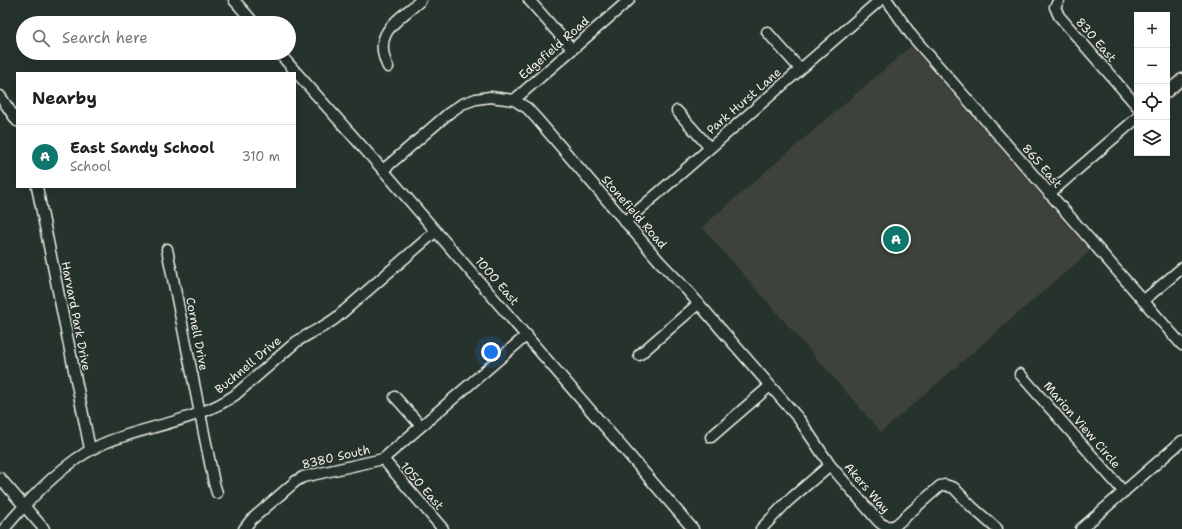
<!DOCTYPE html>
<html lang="en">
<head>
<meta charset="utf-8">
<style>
	:root { --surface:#fff; --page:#f6f6f6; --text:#202124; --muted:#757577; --line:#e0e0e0; --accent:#0f766e }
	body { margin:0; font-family:"Shantell Sans",sans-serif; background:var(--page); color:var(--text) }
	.controls { position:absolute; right:12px; top:12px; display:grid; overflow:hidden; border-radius:0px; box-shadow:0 2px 10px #0003 }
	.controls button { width:36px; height:36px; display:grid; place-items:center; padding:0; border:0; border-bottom:1px solid var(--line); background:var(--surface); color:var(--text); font:20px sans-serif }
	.you { position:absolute; left:491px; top:352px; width:14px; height:14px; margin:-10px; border:3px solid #fff; border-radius:50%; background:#1a73e8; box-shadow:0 0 0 6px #1a73e833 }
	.badge { display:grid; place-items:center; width:26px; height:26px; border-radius:50%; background:var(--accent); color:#fff; font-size:13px; font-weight:700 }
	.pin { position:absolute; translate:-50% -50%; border:2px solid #fff; box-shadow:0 1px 4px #0006 }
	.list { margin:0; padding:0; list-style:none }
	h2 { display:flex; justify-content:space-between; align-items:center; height:52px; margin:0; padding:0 16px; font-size:17px }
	h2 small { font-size:13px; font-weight:400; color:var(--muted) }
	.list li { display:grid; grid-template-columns:26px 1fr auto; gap:12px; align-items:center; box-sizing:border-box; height:64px; padding:0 16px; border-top:1px solid var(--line) }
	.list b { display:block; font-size:15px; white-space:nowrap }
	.list p { margin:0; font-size:13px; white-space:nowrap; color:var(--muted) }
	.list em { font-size:13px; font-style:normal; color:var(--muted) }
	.icon { flex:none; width:22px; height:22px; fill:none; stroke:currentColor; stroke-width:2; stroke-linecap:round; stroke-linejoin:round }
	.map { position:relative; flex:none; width:1182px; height:529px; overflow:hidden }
	.search { position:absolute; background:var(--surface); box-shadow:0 2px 10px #0003; left:16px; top:16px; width:280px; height:44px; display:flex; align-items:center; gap:10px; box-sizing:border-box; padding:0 14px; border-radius:22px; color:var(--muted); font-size:15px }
	.panel { position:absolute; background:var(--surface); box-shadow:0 2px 10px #0003; left:16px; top:72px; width:280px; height:116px; border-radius:0px }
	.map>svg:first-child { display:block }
	.built { fill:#3c423a }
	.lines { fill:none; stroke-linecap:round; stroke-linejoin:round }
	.minor-casing { stroke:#f4f1e8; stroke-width:13 }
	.minor { stroke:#26332d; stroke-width:10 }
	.labels { text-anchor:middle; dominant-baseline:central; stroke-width:3; stroke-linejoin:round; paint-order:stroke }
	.street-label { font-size:12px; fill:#f4f1e8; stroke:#26332d }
</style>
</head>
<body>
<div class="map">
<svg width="1182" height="529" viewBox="0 0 1182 529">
	<rect width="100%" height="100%" fill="#26332d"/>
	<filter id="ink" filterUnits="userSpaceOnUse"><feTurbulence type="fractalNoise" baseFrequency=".025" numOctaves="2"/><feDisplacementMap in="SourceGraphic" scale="8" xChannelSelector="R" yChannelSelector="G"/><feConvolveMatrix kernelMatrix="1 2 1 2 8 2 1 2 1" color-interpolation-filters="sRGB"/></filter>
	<g filter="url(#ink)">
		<path class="built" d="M 911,46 L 1090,251 L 881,432 L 702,227 Z"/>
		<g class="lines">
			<g class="minor-casing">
				<path id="minor" d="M 234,0 L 254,23
					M 529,0 L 572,49
					M 887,0 L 912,36 L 1182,345
					M 1059,0 L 1055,7 L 1059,16 L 1137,106
					M 767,32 L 800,69
					M 279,53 L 383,170 L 693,529
					M 388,67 C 371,32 398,21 421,0
					M 1167,92 L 1182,79
					M 0,96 L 17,121
					M 514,100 L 629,0
					M 677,111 L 710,148
					M 383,170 L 449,113 L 462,104 L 476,99 L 490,97 L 514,100 L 527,108 L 537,119 L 660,262 L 686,289 L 799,419 L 830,465 L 878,521 C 883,526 889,528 896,525 L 940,486 L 945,485 L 954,488 L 972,507 L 997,529
					M 37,187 L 90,449
					M 1049,194 L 1137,118
					M 625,222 L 880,0
					M 167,249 L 214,483 L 217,493
					M 1143,301 L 1182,268
					M 639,355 L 698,304
					M 1020,374 L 1124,492
					M 395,397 L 421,426
					M 711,437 L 770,386
					M 383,459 L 443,529
					M 0,478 L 44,529
					M 4,529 C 30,498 69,457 107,442 C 147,426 200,420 235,395 L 296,342 C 309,333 323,328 336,318 L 436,231
					M 244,529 L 251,520 L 296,481 L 303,477 L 383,459 L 527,335
					M 761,529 L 788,501 L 830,465
					M 1081,529 L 1182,441"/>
			</g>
			<use href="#minor" class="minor"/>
		</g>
	</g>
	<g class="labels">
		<g class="street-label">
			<text transform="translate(1096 40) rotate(49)">830 East</text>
			<text transform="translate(554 48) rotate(-41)">Edgefield Road</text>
			<text transform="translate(744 101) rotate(-41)">Park Hurst Lane</text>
			<text transform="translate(1042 166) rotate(49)">865 East</text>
			<text transform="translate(634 212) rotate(49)">Stonefield Road</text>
			<text transform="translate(497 281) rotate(49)">1000 East</text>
			<text transform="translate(76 316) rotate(79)">Harvard Park Drive</text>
			<text transform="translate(197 334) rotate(79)">Cornell Drive</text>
			<text transform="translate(248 365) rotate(-40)">Buchnell Drive</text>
			<text transform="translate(1082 425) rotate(49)">Marion View Circle</text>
			<text transform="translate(336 457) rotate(-13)">8380 South</text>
			<text transform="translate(422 486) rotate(49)">1050 East</text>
			<text transform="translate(867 488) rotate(49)">Akers Way</text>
		</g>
	</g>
</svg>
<div class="controls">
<button>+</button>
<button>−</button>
<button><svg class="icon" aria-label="locate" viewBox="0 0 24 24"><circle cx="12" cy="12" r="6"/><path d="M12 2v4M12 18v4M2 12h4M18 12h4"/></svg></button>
<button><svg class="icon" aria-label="layers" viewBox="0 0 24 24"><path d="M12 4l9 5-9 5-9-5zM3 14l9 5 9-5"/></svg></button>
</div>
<div class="you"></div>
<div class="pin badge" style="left:896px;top:239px">A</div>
<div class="search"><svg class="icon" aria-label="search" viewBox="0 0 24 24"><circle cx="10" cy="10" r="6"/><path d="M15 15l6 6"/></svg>Search here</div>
<section class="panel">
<h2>Nearby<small></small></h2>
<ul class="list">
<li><span class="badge">A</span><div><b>East Sandy School</b><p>School</p></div><em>310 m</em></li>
</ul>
</section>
</div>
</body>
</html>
